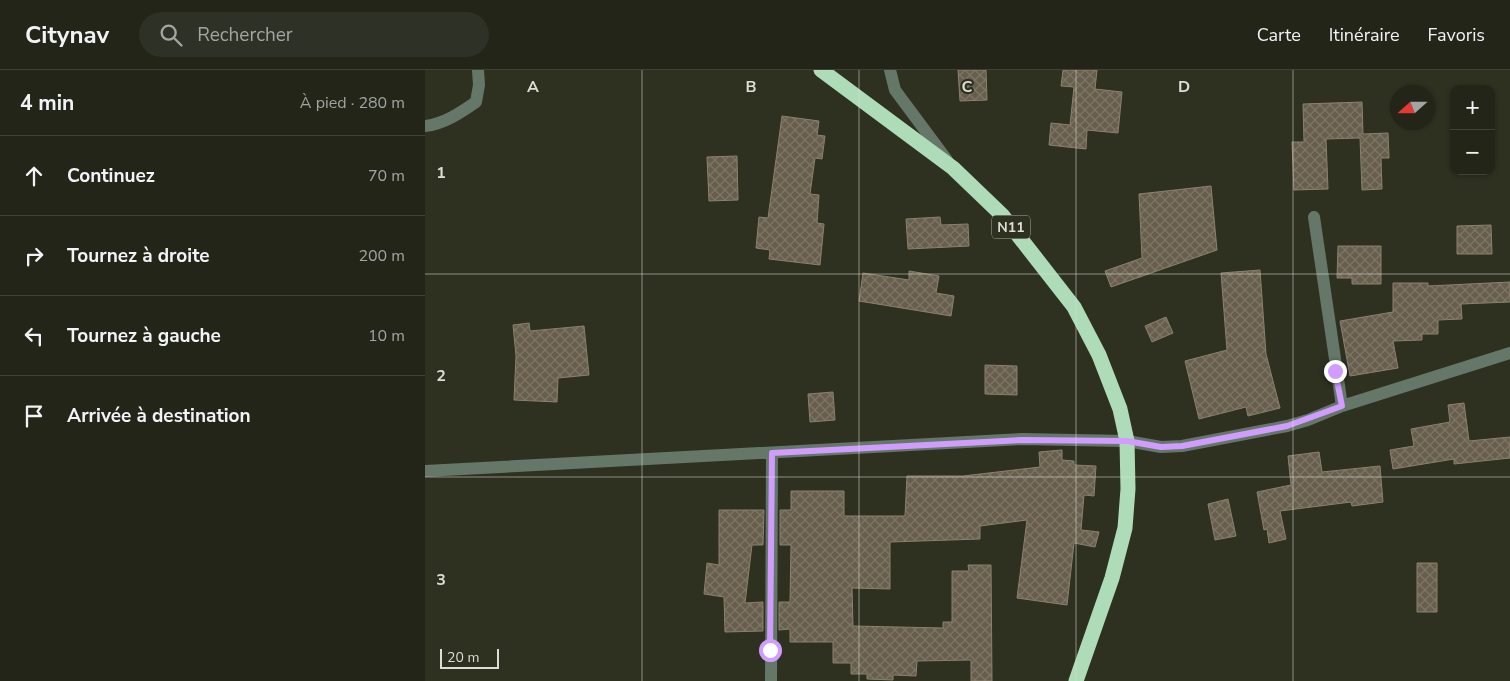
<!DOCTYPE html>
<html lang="fr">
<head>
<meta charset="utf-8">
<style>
	:root { --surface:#222518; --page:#2e3125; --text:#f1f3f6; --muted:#a2a5a2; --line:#3f4237 }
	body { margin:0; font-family:"Nunito Sans",sans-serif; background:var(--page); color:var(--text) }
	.controls { position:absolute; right:15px; top:15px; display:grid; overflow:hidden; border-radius:10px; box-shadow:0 1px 4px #0004 }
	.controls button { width:45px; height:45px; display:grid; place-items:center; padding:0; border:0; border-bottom:1px solid var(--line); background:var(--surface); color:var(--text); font:25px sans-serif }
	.compass { position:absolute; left:965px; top:15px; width:45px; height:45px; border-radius:50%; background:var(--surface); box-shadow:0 1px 4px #0004; rotate:249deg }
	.scale { position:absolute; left:15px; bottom:12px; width:59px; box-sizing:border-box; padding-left:5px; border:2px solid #dcded4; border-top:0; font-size:14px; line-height:18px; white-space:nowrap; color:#dcded4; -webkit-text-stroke:4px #2e3120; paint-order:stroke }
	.stop { position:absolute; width:15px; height:15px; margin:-11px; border:4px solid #d09dff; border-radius:50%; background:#fff }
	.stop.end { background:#d09dff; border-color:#fff; box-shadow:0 1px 5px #0008 }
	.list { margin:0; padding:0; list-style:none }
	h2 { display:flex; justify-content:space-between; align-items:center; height:65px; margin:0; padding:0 20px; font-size:21px }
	h2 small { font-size:16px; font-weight:400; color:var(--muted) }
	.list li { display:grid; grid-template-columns:32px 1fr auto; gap:15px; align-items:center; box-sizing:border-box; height:80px; padding:0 20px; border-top:1px solid var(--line) }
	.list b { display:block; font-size:19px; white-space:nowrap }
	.list em { font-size:16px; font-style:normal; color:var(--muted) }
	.icon { flex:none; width:28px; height:28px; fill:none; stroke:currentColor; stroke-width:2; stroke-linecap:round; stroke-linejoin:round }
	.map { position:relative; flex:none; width:1085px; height:611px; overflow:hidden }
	header { display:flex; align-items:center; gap:30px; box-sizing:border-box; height:70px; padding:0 25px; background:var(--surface); border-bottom:1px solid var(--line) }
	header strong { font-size:24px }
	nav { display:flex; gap:28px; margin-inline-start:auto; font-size:18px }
	.search { width:350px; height:45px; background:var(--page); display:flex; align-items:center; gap:12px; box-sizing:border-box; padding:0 18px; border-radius:28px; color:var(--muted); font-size:19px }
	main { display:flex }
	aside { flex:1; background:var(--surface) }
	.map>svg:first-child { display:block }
	.building { fill:url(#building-cross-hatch); stroke:#8a816e }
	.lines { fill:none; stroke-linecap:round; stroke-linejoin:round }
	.minor { stroke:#657769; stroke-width:12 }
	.highway { stroke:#aedbb8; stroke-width:15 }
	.route { stroke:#d09dff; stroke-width:6 }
	.grid { fill:none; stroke:#dcded4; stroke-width:1; stroke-opacity:0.55 }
	.labels { text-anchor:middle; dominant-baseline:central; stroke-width:4.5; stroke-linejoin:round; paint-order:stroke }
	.shield { fill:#2e3120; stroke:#a8aa9e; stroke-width:1 }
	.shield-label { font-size:14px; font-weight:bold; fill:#dcded4 }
	.grid-label { font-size:16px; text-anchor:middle; font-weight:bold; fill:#dcded4; stroke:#2e3120; stroke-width:4.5; stroke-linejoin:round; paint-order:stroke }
</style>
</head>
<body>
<header>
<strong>Citynav</strong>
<div class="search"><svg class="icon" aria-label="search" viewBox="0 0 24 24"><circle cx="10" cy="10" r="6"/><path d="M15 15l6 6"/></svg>Rechercher</div>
<nav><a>Carte</a><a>Itinéraire</a><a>Favoris</a></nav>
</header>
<main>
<aside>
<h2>4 min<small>À pied · 280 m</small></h2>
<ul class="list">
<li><svg class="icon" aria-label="ahead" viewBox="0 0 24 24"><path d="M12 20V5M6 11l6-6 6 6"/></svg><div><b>Continuez</b></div><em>70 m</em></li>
<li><svg class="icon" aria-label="right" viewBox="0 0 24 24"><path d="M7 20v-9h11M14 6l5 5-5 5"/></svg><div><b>Tournez à droite</b></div><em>200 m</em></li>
<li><svg class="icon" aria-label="left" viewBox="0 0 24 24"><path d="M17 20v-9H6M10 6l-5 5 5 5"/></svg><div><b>Tournez à gauche</b></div><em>10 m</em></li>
<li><svg class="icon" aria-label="arrive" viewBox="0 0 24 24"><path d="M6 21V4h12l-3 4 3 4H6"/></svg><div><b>Arrivée à destination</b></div></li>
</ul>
</aside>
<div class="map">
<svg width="1085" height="611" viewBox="0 0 1085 611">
	<defs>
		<pattern id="building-cross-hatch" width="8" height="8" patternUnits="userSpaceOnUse" patternTransform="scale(1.25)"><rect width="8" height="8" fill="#685e4d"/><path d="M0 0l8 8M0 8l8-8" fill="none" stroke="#7d7566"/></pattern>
	</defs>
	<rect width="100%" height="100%" fill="#2e3120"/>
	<path class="building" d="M 533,0 L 561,0 L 562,30 L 535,31 Z
		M 638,0 L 672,0 L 670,19 L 697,22 L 693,63 L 662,60 L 661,79 L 624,75 L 626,53 L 645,55 L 649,17 L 636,16 Z
		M 937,32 L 938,64 L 963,63 L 964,88 L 956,88 L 957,119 L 937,120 L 935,68 L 901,69 L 903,119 L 869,120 L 867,72 L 879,72 L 878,34 Z
		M 357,46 L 394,51 L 392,65 L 400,66 L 397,89 L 390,88 L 385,124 L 394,125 L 392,153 L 399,154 L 395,195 L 344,189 L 345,180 L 331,178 L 334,147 L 343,148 Z
		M 312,86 L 313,130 L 284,131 L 282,87 Z
		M 786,116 L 792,180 L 686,217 L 680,201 L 717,188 L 714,124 Z
		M 515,147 L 516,155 L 543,154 L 544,176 L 483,179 L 481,149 Z
		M 1066,155 L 1067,184 L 1032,184 L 1032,156 Z
		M 913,176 L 956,176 L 956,214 L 927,214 L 927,208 L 912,208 Z
		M 835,200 L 841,284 L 855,338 L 823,346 L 821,337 L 774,349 L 760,291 L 802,280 L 796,203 Z
		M 484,201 L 514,206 L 511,223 L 529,226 L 526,246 L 434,231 L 438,203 L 484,210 Z
		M 1085,212 L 1085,232 L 1036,234 L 1037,249 L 1013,250 L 1013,264 L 997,264 L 997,270 L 968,271 L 973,298 L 925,306 L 915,251 L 968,242 L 968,213 L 1003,213 L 1003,216 Z
		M 741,247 L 748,263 L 727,272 L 720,256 Z
		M 104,253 L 105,261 L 159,256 L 164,305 L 133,308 L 132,332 L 89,330 L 91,286 L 88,255 Z
		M 560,295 L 592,296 L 592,325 L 560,324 Z
		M 408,322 L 410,350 L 385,352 L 383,324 Z
		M 1039,333 L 1044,371 L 1085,367 L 1085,388 L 1029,394 L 1029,389 L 968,399 L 965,380 L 989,376 L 986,359 L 1025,352 L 1023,335 Z
		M 637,380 L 637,390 L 649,391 L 649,395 L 671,396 L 669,426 L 659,425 L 656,460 L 674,462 L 670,477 L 649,473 L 642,535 L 592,528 L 602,450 L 555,456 L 555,469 L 465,472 L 465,519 L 427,518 L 428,556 L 518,558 L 518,552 L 527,552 L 527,501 L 544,501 L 543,495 L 566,495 L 567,611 L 546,611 L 546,590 L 492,591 L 491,606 L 468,605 L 468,610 L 442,609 L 442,604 L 426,604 L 426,593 L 408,593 L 408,572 L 365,572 L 365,559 L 354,560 L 354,532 L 365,532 L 366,475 L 355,475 L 355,440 L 366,440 L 366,421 L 419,421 L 419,446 L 480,446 L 482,406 L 538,406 L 615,397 L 614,382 Z
		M 894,382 L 897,402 L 955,396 L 958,432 L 927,436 L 926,432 L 855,441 L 861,469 L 844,473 L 842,459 L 839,460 L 832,422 L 866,415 L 863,386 Z
		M 803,429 L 811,466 L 790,470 L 783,434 Z
		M 294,440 L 339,440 L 338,475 L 327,475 L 320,533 L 338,532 L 338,561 L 300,562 L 299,527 L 279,524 L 282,493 L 294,495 Z
		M 992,493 L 1012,493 L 1012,542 L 992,542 Z"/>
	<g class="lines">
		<path class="minor" d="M 465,0 L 470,20 L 522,90
			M 0,56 C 19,54 35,43 51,32 L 54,15 L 53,0
			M 889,147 L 917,336
			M 0,401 L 597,369 L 702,371 L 736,377 L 757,376 L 862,356 L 883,350 L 917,336 L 1085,283
			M 346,611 L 347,383"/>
		<path class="highway" d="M 396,0 L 528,98 L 578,146 L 649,237 L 674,285 L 695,339 L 702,371 L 703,419 L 700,458 L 687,508 L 651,611"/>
	</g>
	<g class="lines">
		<path class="route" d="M 345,580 L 347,383 L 597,370 L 702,371 L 736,377 L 757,376 L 862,356 L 917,336 L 910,301"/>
	</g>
	<path class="grid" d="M 217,0 L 217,611M 434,0 L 434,611M 651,0 L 651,611M 868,0 L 868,611M 0,204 L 1085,204M 0,407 L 1085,407"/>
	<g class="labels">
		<rect class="shield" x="567" y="145.5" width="38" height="23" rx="4"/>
		<g class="shield-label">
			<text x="586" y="157">N11</text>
		</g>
	</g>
	<g class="grid-label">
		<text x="108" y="22">A</text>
		<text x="326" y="22">B</text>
		<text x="542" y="22">C</text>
		<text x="759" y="22">D</text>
		<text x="16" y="108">1</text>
		<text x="16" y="311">2</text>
		<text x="16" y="515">3</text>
	</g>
</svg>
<div class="controls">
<button>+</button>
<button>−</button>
</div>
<svg class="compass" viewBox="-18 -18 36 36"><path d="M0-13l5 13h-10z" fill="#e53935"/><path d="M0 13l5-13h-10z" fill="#a2a5a2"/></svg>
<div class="scale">20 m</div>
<div class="stop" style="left:345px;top:580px"></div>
<div class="stop end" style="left:910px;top:301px"></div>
</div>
</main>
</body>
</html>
